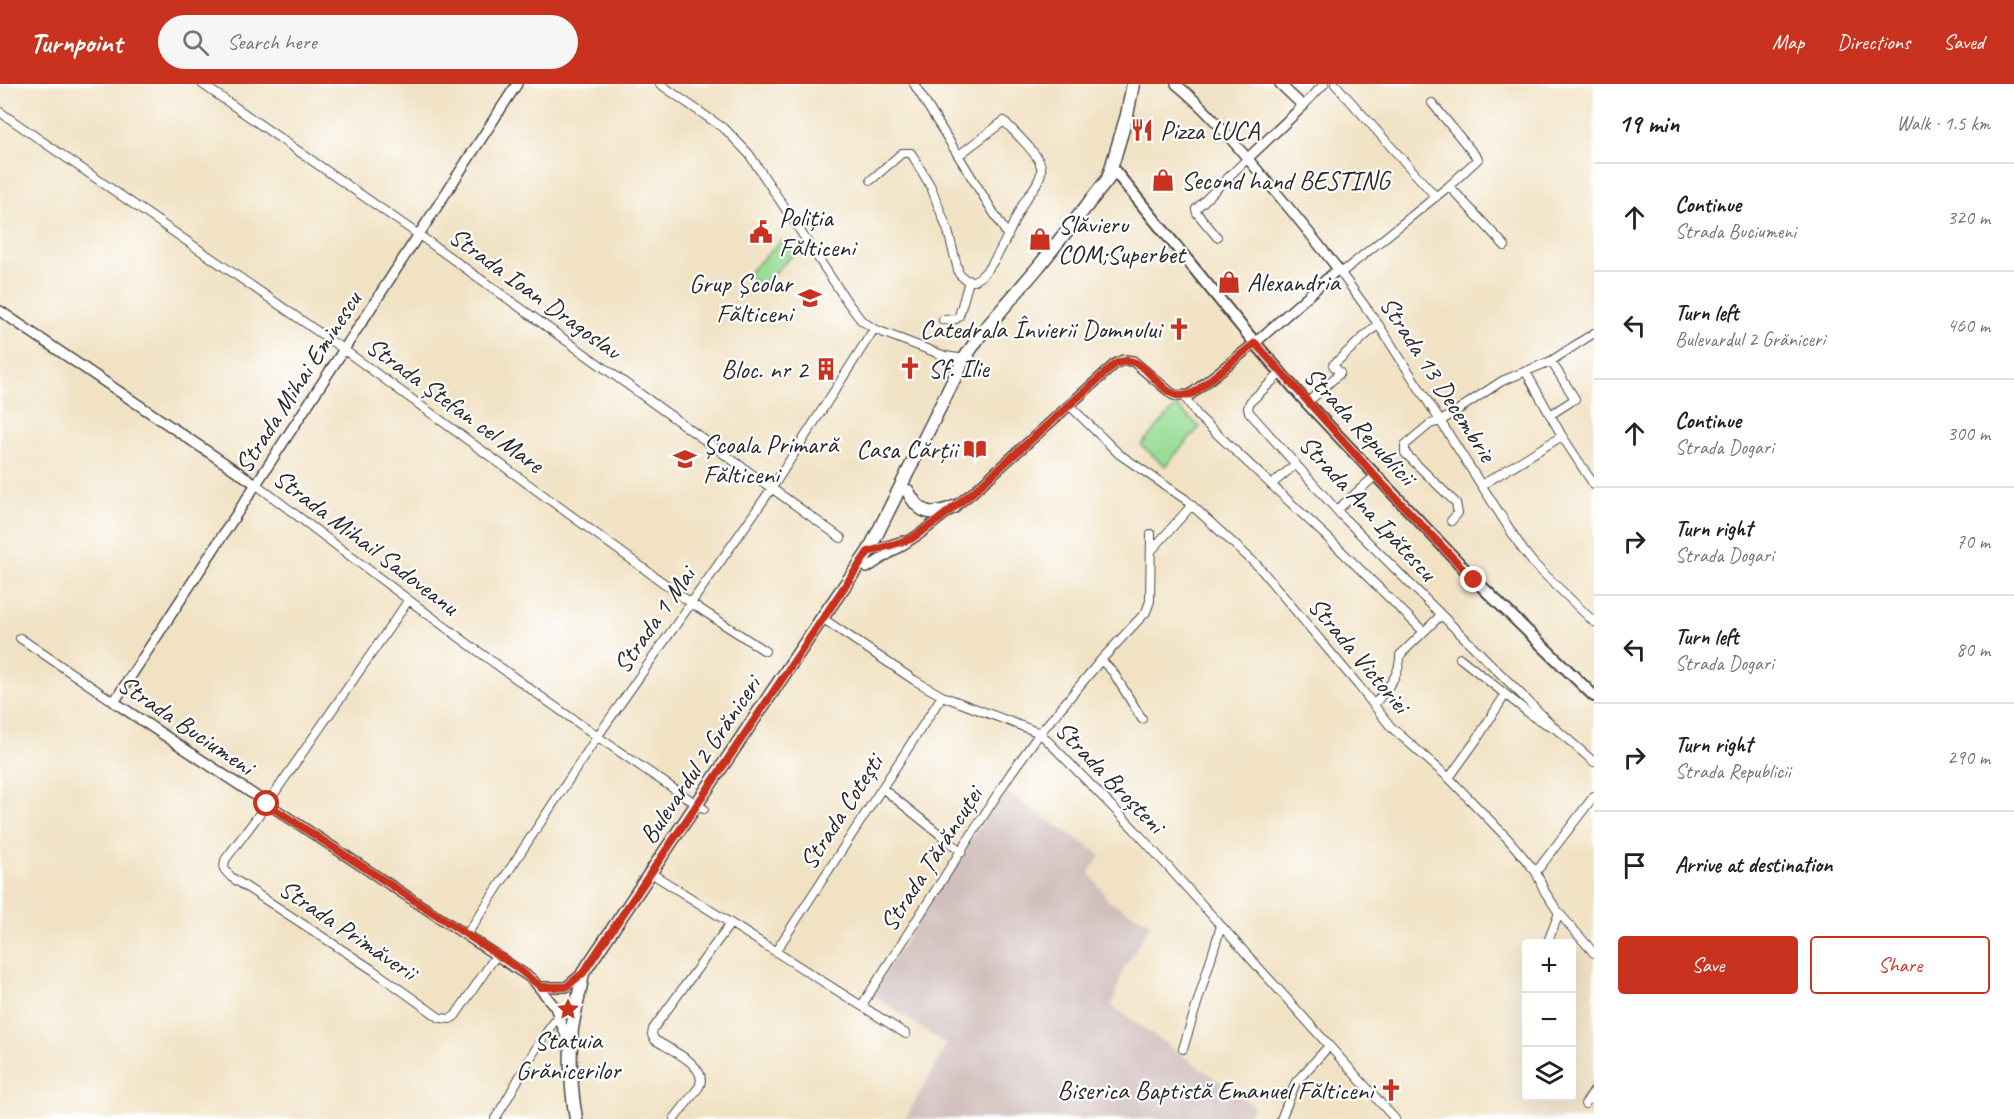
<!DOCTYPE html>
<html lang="en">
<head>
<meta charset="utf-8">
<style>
	:root { --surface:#fff; --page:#f6f6f6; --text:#222; --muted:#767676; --line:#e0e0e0; --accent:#c8321e }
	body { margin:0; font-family:Caveat,sans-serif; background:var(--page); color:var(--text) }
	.controls { position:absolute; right:18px; bottom:18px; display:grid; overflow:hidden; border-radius:6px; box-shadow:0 6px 24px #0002 }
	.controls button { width:54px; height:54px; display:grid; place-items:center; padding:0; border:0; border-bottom:2px solid var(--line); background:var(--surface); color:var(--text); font:30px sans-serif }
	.stop { position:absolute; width:18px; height:18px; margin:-14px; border:4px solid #c8321e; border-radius:50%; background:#fff }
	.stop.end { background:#c8321e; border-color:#fff; box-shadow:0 2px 6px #0008 }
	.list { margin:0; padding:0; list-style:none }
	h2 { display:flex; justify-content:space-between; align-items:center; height:78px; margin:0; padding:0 24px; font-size:26px }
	h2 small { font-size:20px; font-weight:400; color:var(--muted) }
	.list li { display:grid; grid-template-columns:39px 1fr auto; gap:18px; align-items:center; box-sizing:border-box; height:108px; padding:0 24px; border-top:2px solid var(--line) }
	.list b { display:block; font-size:22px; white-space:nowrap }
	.list p { margin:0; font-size:20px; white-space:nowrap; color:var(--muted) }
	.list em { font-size:20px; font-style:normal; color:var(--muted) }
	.actions { display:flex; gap:12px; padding:18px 24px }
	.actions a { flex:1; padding:14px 0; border:2px solid var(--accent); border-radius:6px; text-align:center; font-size:21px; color:var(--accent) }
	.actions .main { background:var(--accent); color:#fff }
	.icon { flex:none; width:33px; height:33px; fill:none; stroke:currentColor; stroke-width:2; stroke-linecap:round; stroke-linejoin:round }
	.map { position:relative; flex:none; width:1594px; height:1035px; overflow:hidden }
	header { display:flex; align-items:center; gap:36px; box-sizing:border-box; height:84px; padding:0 30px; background:var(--accent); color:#fff }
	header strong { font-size:28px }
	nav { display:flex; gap:33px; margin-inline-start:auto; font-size:21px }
	.search { width:420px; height:54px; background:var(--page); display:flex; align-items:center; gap:15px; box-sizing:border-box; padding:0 21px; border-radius:33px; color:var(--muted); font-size:22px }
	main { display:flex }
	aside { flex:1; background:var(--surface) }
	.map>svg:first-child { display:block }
	.industrial { fill:#d1bfbd }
	.green { fill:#98dd96; stroke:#628460; stroke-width:1.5 }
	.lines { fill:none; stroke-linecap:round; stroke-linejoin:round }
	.minor-casing { stroke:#494642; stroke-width:10 }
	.tertiary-casing { stroke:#494642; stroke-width:12 }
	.secondary-casing { stroke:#494642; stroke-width:14 }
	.primary-casing { stroke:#494642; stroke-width:15 }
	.minor { stroke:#fff; stroke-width:8 }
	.tertiary { stroke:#fff; stroke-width:9 }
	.secondary { stroke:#fff; stroke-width:10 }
	.primary { stroke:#fff; stroke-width:12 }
	.route { stroke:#c8321e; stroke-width:8 }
	.labels { text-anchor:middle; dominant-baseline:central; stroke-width:4.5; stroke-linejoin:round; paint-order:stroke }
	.poi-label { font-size:26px; fill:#2b2b2b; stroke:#fff; text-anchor:start }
	.street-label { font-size:26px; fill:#2b2b2b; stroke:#fff }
</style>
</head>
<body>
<header>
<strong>Turnpoint</strong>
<div class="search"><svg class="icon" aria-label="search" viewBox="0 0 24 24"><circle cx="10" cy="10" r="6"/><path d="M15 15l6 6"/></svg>Search here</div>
<nav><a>Map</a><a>Directions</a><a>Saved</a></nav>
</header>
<main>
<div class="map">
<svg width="1594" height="1035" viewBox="0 0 1594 1035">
	<rect width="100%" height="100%" fill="#fff"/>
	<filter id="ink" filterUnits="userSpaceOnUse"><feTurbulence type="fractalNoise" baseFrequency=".0167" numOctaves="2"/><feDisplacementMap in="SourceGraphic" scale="12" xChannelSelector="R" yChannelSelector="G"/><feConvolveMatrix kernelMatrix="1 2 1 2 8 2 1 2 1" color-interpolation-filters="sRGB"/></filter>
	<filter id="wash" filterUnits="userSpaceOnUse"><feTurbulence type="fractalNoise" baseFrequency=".008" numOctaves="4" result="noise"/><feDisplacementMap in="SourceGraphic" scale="24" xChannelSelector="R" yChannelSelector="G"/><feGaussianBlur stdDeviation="1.35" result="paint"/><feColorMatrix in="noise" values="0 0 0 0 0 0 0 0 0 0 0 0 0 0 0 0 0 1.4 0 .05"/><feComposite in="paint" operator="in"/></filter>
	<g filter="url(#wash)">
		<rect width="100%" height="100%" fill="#f1e2c4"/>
		<path class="industrial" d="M 1003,706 L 1101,771 L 1089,788 L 1109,817 L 1151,839 L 1122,888 L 1112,922 L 1254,1022 L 1246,1035 L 905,1035 L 947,961 L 871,910 Z"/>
		<path class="green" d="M 782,156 L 795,169 L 760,203 L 747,190 Z
			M 1176,322 L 1200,343 L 1165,382 L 1141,361 Z"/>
	</g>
	<g filter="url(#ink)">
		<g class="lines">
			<g class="minor-casing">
				<path id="minor" d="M 202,0 L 419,151 L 841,454
					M 660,0 L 726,46 L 749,70 L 848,219 L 861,236 L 874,245 L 945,272 L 972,276
					M 914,0 L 1008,152
					M 1335,0 L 1436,113
					M 1303,22 L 1324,0
					M 0,28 L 343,265 L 691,519 L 765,567
					M 871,96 L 902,69 L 911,69 L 931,103 L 948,147 L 959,190 L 966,196 L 974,197 C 995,188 1012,139 1023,120 C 1029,109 1043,96 1041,83 C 1040,71 1013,47 1004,37 L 959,71
					M 1449,102 L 1505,162
					M 1217,153 L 1197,129 L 1196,125 L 1248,74
					M 1338,185 L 1378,240 L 1523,466 L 1534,480 L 1594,538
					M 1341,189 L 1449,102 L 1478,75 L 1432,19
					M 943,236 L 956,235 L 959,232 L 969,197
					M 1526,288 L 1562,352 L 1594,401
					M 1281,289 L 1250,318 L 1248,324 L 1249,328 L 1342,432 L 1556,645
					M 1184,312 L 1198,332 L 1327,453 L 1423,547
					M 1307,319 L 1340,289 L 1333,281 L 1378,240
					M 1069,321 L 1119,370 L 1185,415 L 1258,482 L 1358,601 L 1391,643 L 1449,694 L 1508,755 L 1536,788 L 1545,808 L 1559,829 L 1594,869
					M 1550,331 L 1575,315 L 1551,277
					M 257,401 C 403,513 550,623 704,725
					M 1271,401 L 1296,380
					M 1482,401 L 1562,352
					M 1337,426 L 1375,392
					M 1451,437 L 1458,429 L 1456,419 L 1405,369 L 1405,361 L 1430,340 L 1441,337 L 1502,297 L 1551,277 L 1594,249
					M 1152,466 L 1192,421
					M 408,517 L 267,720 L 225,776 L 224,785 L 231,793 L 373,886 L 440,934 L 450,935 L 455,932 L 497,870
					M 822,534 L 914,596 L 942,612 L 1040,649 L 1134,745 L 1395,1035
					M 20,554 L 114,618
					M 1460,574 L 1535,634 L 1556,645 L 1594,678
					M 1101,576 L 1113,588 L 1142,635
					M 1374,621 C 1386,605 1401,591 1400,571 L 1441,531
					M 1449,694 L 1477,655 L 1505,611
					M 882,704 L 962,768
					M 1536,788 L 1594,712
					M 651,789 L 906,950
					M 467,850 L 597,653 L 772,404 L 874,245
					M 1547,860 L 1559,829
					M 776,867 L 942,612
					M 862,921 L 1011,689 L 1040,649 L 1101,576 L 1146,528 L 1150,517 L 1151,450
					M 1183,965 L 1221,842
					M 1585,1020 L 1594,1007
					M 495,1035 C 517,1001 533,963 559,932
					M 674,1035 L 699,1003 C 710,982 669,965 655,956 L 652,951 L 653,945 L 730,840
					M 1281,1035 L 1296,998 L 1329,962"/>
			</g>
			<g class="tertiary-casing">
				<path id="tertiary" d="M 517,0 L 114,618 L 532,895 L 555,923 L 569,960
					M 1248,74 L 1303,22 L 1280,0
					M 0,227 L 257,401
					M 868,468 L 903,457
					M 867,484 L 921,449 L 972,409 L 1115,280 L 1123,276 L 1133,277 L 1172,310 L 1177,312 L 1190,311 L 1255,259 L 1338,185 C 1308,147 1278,110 1247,74 C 1225,48 1203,22 1176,0
					M 541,903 L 566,903 L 583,889"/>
			</g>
			<g class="secondary-casing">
				<path id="secondary" d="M 1113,85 L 1255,259 L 1307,319 L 1475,496 L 1594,612"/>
			</g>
			<g class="primary-casing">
				<path id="primary" d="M 908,407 C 919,430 931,433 954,423
					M 576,1035 C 571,1005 569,975 572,945 C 575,926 580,908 583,889 L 822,534 L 868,468 L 964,275 L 981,250 L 1039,182 L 1108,95 L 1127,31 L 1133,0"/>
			</g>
			<use href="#minor" class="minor"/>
			<use href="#tertiary" class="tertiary"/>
			<use href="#secondary" class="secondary"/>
			<use href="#primary" class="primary"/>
		</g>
	</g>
	<g class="lines" filter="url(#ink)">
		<path class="route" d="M 267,720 L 516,883 L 541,903 L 566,903 L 583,889 L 868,468 L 911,455 L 938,436 L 972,409 L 1115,280 C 1150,262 1159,328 1195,308 L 1255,259 L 1375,392 L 1474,496"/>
	</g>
	<defs>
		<g id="restaurant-bare" transform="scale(1.8)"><path d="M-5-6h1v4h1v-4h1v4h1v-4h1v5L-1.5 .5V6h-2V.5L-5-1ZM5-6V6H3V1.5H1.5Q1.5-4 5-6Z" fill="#c8321e" stroke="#fff" stroke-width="2.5" paint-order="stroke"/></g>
		<g id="shop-bare" transform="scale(1.8)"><path d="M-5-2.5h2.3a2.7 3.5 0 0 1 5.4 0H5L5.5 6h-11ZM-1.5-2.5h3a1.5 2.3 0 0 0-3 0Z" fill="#c8321e" stroke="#fff" stroke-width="2.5" paint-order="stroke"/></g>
		<g id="civic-bare" transform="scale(1.8)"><path d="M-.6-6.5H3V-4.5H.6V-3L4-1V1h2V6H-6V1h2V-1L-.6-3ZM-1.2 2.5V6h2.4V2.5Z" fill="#c8321e" stroke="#fff" stroke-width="2.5" paint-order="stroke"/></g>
		<g id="school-bare" transform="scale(1.8)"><path d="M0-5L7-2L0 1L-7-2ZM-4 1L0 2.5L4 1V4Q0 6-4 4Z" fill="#c8321e" stroke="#fff" stroke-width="2.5" paint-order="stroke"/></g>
		<g id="church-bare" transform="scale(1.8)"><path d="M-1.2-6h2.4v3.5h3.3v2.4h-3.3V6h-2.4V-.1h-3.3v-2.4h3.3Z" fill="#c8321e" stroke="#fff" stroke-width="2.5" paint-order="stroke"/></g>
		<g id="building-bare" transform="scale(1.8)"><path d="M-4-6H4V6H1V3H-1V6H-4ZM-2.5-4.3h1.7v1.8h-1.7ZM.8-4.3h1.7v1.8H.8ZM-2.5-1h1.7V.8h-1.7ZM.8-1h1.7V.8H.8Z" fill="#c8321e" stroke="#fff" stroke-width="2.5" paint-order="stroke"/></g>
		<g id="library-bare" transform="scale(1.8)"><path d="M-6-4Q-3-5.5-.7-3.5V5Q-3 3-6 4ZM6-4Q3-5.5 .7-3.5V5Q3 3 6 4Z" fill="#c8321e" stroke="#fff" stroke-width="2.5" paint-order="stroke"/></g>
		<g id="sight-bare" transform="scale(1.8)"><path d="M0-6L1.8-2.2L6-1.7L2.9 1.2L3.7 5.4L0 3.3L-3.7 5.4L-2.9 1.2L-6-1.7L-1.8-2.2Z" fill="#c8321e" stroke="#fff" stroke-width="2.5" paint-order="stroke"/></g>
	</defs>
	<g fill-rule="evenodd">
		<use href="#restaurant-bare" x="1142" y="46"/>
		<use href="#shop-bare" x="1163" y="96"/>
		<use href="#civic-bare" x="761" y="148"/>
		<use href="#shop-bare" x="1040" y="155"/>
		<use href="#shop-bare" x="1229" y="198"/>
		<use href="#school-bare" x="810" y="214"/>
		<use href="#church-bare" x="1179" y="245"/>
		<use href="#church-bare" x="910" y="284"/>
		<use href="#building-bare" x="826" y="285"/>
		<use href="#library-bare" x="975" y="365"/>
		<use href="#school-bare" x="685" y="375"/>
		<use href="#sight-bare" x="568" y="925"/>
		<use href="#church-bare" x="1391" y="1006"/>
	</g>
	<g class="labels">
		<g class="poi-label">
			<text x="1160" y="46">Pizza LUCA</text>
			<text x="1181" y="96">Second hand BESTING</text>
			<text x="779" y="133">Poliția<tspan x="779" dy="30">Fălticeni</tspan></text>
			<text x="1058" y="140">Slăvieru<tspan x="1058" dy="30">COM;Superbet</tspan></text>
			<text x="1247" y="198">Alexandria</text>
			<text x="792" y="199" text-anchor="end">Grup Școlar<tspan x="792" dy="30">Fălticeni</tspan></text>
			<text x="1161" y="245" text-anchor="end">Catedrala Învierii Domnului</text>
			<text x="928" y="284">Sf. Ilie</text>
			<text x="808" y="285" text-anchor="end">Bloc. nr 2</text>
			<text x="703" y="360">Școala Primară<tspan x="703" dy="30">Fălticeni</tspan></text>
			<text x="957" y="365" text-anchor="end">Casa Cărții</text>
			<text x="568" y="956" text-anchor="middle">Statuia<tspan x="568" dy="30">Grănicerilor</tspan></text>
			<text x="1373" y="1006" text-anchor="end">Biserica Baptistă Emanuel Fălticeni</text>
		</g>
		<g class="street-label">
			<text transform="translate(535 209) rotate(36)">Strada Ioan Dragoslav</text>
			<text transform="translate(1438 295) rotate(57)">Strada 13 Decembrie</text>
			<text transform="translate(298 298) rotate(-57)">Strada Mihai Eminescu</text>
			<text transform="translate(455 321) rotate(36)">Strada Ștefan cel Mare</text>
			<text transform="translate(1360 342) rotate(47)">Strada Republicii</text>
			<text transform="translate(1368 424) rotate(47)">Strada Ana Ipătescu</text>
			<text transform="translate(366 458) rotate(37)">Strada Mihail Sadoveanu</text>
			<text transform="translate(654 536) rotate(-55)">Strada 1 Mai</text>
			<text transform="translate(1359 571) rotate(50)">Strada Victoriei</text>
			<text transform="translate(186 641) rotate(34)">Strada Buciumeni</text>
			<text transform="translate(700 676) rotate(-56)">Bulevardul 2 Grăniceri</text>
			<text transform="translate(1110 693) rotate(46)">Strada Broșteni</text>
			<text transform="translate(841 728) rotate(-57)">Strada Cotești</text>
			<text transform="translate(931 775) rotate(-57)">Strada Țărăncuței</text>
			<text transform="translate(348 846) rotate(34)">Strada Primăverii</text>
		</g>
	</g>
</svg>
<div class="controls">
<button>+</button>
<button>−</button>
<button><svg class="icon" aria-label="layers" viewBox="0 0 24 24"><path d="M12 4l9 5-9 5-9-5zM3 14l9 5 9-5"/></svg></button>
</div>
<div class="stop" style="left:267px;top:720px"></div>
<div class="stop end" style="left:1474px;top:496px"></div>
</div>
<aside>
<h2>19 min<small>Walk · 1.5 km</small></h2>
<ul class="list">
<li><svg class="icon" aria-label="ahead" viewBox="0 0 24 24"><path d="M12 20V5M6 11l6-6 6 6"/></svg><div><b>Continue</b><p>Strada Buciumeni</p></div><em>320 m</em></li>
<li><svg class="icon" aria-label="left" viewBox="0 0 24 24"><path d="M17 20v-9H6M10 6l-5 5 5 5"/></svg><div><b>Turn left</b><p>Bulevardul 2 Grăniceri</p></div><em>460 m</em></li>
<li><svg class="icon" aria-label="ahead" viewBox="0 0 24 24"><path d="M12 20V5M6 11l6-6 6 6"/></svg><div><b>Continue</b><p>Strada Dogari</p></div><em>300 m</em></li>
<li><svg class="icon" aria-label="right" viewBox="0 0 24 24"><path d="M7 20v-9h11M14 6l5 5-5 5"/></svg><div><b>Turn right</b><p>Strada Dogari</p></div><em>70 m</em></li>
<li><svg class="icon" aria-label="left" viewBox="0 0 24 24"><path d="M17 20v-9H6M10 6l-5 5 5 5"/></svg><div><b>Turn left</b><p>Strada Dogari</p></div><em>80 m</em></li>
<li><svg class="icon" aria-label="right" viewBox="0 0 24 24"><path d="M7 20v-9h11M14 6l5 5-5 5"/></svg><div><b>Turn right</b><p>Strada Republicii</p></div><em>290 m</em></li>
<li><svg class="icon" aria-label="arrive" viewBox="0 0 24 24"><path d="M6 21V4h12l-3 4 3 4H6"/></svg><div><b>Arrive at destination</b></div></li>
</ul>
<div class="actions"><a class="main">Save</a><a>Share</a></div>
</aside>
</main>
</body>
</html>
